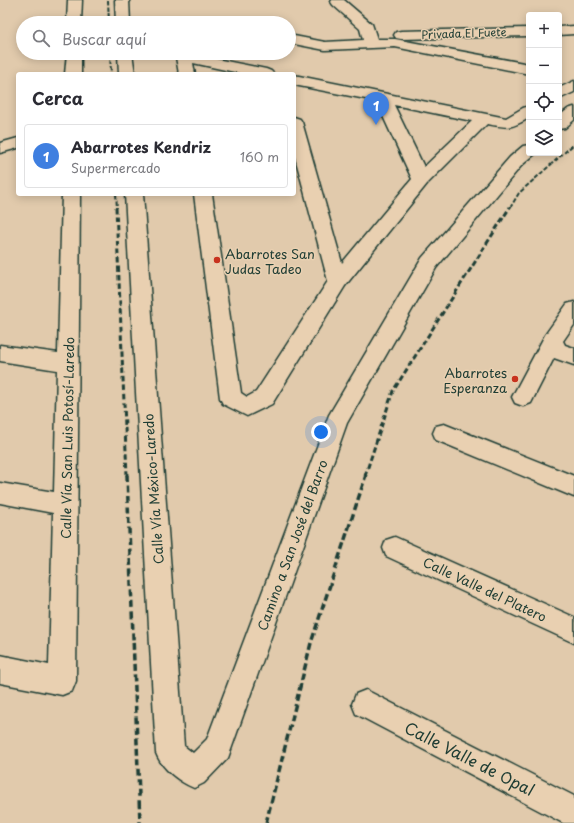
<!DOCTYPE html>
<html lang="es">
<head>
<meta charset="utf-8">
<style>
	:root { --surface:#fff; --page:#f7f7f7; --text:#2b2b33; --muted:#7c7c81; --line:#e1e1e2; --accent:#0b8043 }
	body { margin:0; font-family:"Playpen Sans",sans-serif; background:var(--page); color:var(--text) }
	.controls { position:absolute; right:12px; top:12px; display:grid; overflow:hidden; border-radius:4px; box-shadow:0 2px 10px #0003 }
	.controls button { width:36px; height:36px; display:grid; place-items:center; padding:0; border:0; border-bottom:1px solid var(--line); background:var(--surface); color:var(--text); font:20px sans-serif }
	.you { position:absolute; left:321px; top:432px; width:14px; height:14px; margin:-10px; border:3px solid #fff; border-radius:50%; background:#1a73e8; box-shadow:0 0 0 6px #1a73e833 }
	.badge { display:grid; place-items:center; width:26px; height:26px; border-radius:50%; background:var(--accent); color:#fff; font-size:13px; font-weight:700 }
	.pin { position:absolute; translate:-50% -33px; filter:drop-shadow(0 1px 2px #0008) }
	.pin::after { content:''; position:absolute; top:21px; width:14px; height:12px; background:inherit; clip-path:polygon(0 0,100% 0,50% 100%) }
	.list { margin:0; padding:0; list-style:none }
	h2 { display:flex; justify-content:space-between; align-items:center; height:52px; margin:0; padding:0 16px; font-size:17px }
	h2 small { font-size:13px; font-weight:400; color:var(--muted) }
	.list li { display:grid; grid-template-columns:26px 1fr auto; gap:12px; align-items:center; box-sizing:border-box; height:64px; margin:0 8px 8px; padding:0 8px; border:1px solid var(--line); border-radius:4px }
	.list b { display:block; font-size:15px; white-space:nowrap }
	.list p { margin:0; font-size:13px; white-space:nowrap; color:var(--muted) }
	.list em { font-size:13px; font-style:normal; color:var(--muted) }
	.icon { flex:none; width:22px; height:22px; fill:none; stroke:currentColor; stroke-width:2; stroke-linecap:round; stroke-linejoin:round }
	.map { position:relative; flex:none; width:574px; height:823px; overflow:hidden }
	.search { position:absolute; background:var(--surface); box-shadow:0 2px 10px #0003; left:16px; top:16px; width:280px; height:44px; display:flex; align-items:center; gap:10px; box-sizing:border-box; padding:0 14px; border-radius:22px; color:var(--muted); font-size:15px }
	.panel { position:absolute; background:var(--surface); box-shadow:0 2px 10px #0003; left:16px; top:72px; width:280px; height:124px; border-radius:4px }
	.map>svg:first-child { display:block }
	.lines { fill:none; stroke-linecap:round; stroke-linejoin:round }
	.minor-casing { stroke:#1f3d34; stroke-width:3 }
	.minor { fill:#e9d0b1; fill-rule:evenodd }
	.rail-far2 { stroke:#1f3d34; stroke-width:2; stroke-dasharray:4.5 2; stroke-linecap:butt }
	.rail-far1 { stroke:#1f3d34; stroke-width:3; stroke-dasharray:5.5 3; stroke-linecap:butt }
	.rail { stroke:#1f3d34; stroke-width:3.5; stroke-dasharray:7 3.5; stroke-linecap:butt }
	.poi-dot { fill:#c8321e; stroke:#e9d0b1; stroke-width:1.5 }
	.labels { text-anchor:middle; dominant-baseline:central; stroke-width:3; stroke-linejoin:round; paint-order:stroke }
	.far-street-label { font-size:11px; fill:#1f3d34; stroke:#e9d0b1 }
	.poi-label { font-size:13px; fill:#1f3d34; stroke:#e9d0b1; text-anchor:start }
	.street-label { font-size:13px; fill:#1f3d34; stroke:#e9d0b1 }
	.near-street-label { font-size:16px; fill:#1f3d34; stroke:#e9d0b1 }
</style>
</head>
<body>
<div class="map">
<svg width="574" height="823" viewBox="0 0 574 823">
	<rect width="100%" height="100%" fill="#e1caac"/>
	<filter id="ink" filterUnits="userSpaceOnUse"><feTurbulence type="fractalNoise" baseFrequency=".025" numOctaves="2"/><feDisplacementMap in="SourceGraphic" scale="8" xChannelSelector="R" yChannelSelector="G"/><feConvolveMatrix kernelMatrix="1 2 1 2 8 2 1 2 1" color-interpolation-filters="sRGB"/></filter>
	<g filter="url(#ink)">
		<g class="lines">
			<g class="minor-casing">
				<path id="minor" d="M 68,0 L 82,0 L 81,23 L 67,23 Z
					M 115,0 L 129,0 L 130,23 L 116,23 Z
					M 332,0 L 344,0 L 372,24 L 377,39 L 395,39 L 529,64 L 529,74 L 395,47 L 325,50 L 289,43 L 289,35 L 325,42 L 363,40 L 360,29 L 333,5 L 331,2 Z
					M 574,26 L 574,34 L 559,35 L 559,27 Z
					M 529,28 L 529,36 L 401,39 L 396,38 L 394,35 L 396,32 L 401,31 Z
					M 67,53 L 81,53 L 81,74 L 65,74 Z
					M 118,53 L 132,53 L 135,74 L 119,74 Z
					M 186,53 L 266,69 L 271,71 L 274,74 L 244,74 L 193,63 L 195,74 L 179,74 L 176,57 L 179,54 Z
					M 294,75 L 506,118 L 523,108 L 529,106 L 529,118 C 510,129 509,128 487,124 L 427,184 L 345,286 L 272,404 L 247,416 L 223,404 L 220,398 L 194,194 L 212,194 L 241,393 L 247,397 L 256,392 L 328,281 L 294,153 L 294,117 L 300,119 L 302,122 L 342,263 L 412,179 L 376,101 L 294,85 ZM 394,105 L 472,121 L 424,167 Z
					M 574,81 L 574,92 L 559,99 L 559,88 Z
					M 574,107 L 574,120 L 565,128 L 559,129 L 559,116 L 568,109 Z
					M 18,138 L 18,148 L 0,153 L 0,143 Z
					M 529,145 L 529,153 L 535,154 L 522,165 L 436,268 L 347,423 L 228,758 L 204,783 L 194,788 C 178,781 162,769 156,753 L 125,194 L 143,194 L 184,746 L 193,753 L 207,739 L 329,415 L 422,258 L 510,157 L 523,146 Z
					M 62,194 L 80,194 L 76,681 L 72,691 L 62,695 L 0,683 L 0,655 L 49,665 L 53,513 L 0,503 L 0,483 L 54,492 L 57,370 L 0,361 L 0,345 L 58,353 Z
					M 574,302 L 574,325 L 563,341 L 565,345 L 574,348 L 574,365 L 554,358 L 531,403 L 523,406 L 515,403 L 512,397 L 545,335 L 567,304 Z
					M 444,424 L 574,476 L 574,497 L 436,440 L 433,433 L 436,426 Z
					M 395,537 L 574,617 L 574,643 L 386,556 L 383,548 L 386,540 Z
					M 366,690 L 574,796 L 574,823 L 563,823 L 356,714 L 352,704 L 356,694 Z"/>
			</g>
			<use href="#minor" class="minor"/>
			<path class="rail-far2" d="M 108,0 L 109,23
				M 110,53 L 111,74
				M 116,194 L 117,208
				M 510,208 L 519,193 L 574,144"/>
			<path class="rail-far1" d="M 116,207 L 127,476
				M 365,476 L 393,391 L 510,207"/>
			<path class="rail" d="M 127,475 L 140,823
				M 266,823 L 311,643 L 366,475"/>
		</g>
	</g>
	<g class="poi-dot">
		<circle cx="217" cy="260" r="4"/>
		<circle cx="515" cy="379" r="4"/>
	</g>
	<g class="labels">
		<g class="far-street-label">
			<text transform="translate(464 33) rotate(-2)">Privada El Fuete</text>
		</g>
		<g class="poi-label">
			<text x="225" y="253">Abarrotes San<tspan x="225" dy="15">Judas Tadeo</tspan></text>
			<text x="507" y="372" text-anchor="end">Abarrotes<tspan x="507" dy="15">Esperanza</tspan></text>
		</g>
		<g class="street-label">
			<text transform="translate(67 438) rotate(-89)">Calle Vía San Luis Potosí-Laredo</text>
			<text transform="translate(153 489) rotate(-94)">Calle Vía México-Laredo</text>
			<text transform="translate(292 545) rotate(-70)">Camino a San José del Barro</text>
			<text transform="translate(485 589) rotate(25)">Calle Valle del Platero</text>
		</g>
		<g class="near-street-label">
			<text transform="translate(470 758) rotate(27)">Calle Valle de Opal</text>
		</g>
	</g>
</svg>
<div class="controls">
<button>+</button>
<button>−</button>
<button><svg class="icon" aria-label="locate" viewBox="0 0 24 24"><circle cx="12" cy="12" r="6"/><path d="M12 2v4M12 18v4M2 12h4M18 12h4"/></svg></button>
<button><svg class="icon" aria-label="layers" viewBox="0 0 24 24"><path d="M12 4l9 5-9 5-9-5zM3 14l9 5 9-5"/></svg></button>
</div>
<div class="you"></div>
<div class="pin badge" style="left:376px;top:125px;background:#3f7fe0">1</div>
<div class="search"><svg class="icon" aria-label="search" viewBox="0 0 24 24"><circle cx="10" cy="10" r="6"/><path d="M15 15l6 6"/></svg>Buscar aquí</div>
<section class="panel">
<h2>Cerca<small></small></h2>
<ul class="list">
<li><span class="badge" style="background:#3f7fe0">1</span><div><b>Abarrotes Kendriz</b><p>Supermercado</p></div><em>160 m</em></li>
</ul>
</section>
</div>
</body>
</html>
